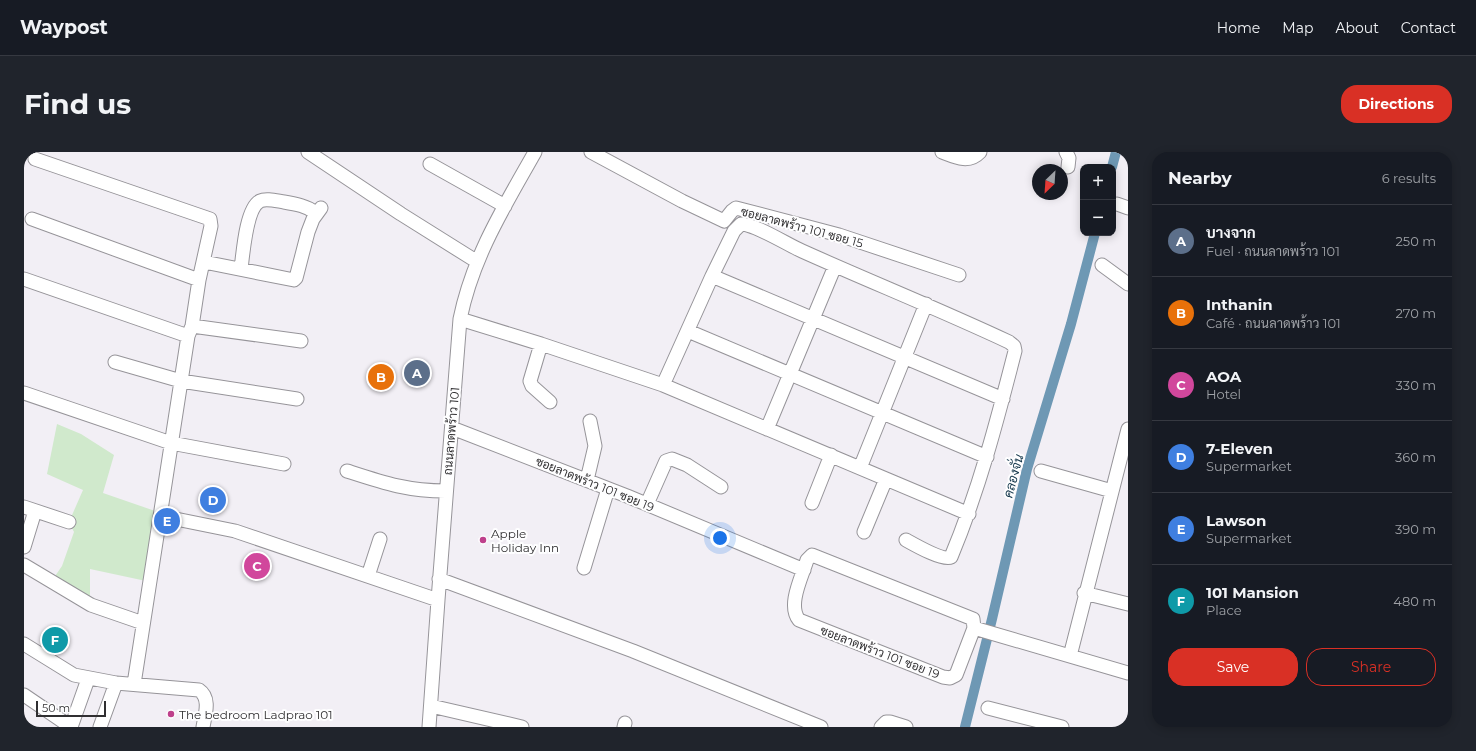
<!DOCTYPE html>
<html lang="en">
<head>
<meta charset="utf-8">
<style>
	:root { --surface:#171b24; --page:#20242c; --text:#f1f3f6; --muted:#9ea1a6; --line:#363941; --accent:#d93025 }
	body { margin:0; font-family:Montserrat,Sarabun,sans-serif; background:var(--page); color:var(--text) }
	.controls { position:absolute; right:12px; top:12px; display:grid; overflow:hidden; border-radius:8px; box-shadow:0 2px 10px #0003 }
	.controls button { width:36px; height:36px; display:grid; place-items:center; padding:0; border:0; border-bottom:1px solid var(--line); background:var(--surface); color:var(--text); font:20px sans-serif }
	.compass { position:absolute; left:1008px; top:12px; width:36px; height:36px; border-radius:50%; background:var(--surface); box-shadow:0 2px 10px #0003; rotate:205deg }
	.scale { position:absolute; left:12px; bottom:10px; width:70px; box-sizing:border-box; padding-left:4px; border:2px solid #302f31; border-top:0; font-size:11px; line-height:14px; white-space:nowrap; color:#302f31; -webkit-text-stroke:3px #fefeff; paint-order:stroke }
	.you { position:absolute; left:696px; top:386px; width:14px; height:14px; margin:-10px; border:3px solid #fff; border-radius:50%; background:#1a73e8; box-shadow:0 0 0 6px #1a73e833 }
	.badge { display:grid; place-items:center; width:26px; height:26px; border-radius:50%; background:var(--accent); color:#fff; font-size:13px; font-weight:700 }
	.pin { position:absolute; translate:-50% -50%; border:2px solid #fff; box-shadow:0 1px 4px #0006 }
	.list { margin:0; padding:0; list-style:none }
	h2 { display:flex; justify-content:space-between; align-items:center; height:52px; margin:0; padding:0 16px; font-size:17px }
	h2 small { font-size:13px; font-weight:400; color:var(--muted) }
	.list li { display:grid; grid-template-columns:26px 1fr auto; gap:12px; align-items:center; box-sizing:border-box; height:72px; padding:0 16px; border-top:1px solid var(--line) }
	.list b { display:block; font-size:15px; white-space:nowrap }
	.list p { margin:0; font-size:13px; white-space:nowrap; color:var(--muted) }
	.list em { font-size:13px; font-style:normal; color:var(--muted) }
	.actions { display:flex; gap:8px; padding:12px 16px }
	.actions a { flex:1; padding:9px 0; border:1px solid var(--accent); border-radius:16px; text-align:center; font-size:14px; color:var(--accent) }
	.actions .main { background:var(--accent); color:#fff }
	.map { position:relative; flex:none; width:1104px; height:575px; overflow:hidden; border-radius:16px }
	header { display:flex; align-items:center; gap:24px; box-sizing:border-box; height:56px; padding:0 20px; background:var(--surface); border-bottom:1px solid var(--line) }
	header strong { font-size:19px }
	nav { display:flex; gap:22px; margin-inline-start:auto; font-size:14px }
	.intro { display:flex; align-items:center; justify-content:space-between; box-sizing:border-box; height:96px; padding:0 24px }
	h1 { margin:0; font-size:28px }
	.button { padding:10px 18px; border-radius:16px; background:var(--accent); color:#fff; font-size:14px; font-weight:700 }
	main { display:flex; gap:24px; padding:0 24px }
	aside { flex:1; background:var(--surface); border-radius:16px; box-shadow:0 2px 10px #0003 }
	.map>svg:first-child { display:block }
	.green { fill:#d0e9cc }
	.lines { fill:none; stroke-linecap:round; stroke-linejoin:round }
	.canal { stroke:#6e98b4; stroke-width:10 }
	.minor-casing { stroke:#969499; stroke-width:15 }
	.minor { stroke:#fff; stroke-width:13 }
	.poi-dot { fill:#be3f8b; stroke:#fefeff; stroke-width:1.5 }
	.labels { text-anchor:middle; dominant-baseline:central; stroke-width:4; stroke-linejoin:round; paint-order:stroke }
	.street-label { font-size:12px; fill:#302f31; stroke:#fefeff }
	.poi-label { font-size:12px; fill:#302f31; stroke:#fefeff; text-anchor:start }
	.water-label { font-size:13px; font-style:italic; fill:#113449; stroke:#fefeff }
</style>
</head>
<body>
<header>
<strong>Waypost</strong>
<nav><a>Home</a><a>Map</a><a>About</a><a>Contact</a></nav>
</header>
<div class="intro"><h1>Find us</h1><a class="button">Directions</a></div>
<main>
<div class="map">
<svg width="1104" height="575" viewBox="0 0 1104 575">
	<rect width="100%" height="100%" fill="#f2eff5"/>
	<path class="green" d="M 33,272 L 57,282 L 90,303 L 79,341 L 134,360 L 122,429 L 66,417 L 66,445 L 29,427 L 38,414 L 50,380 L 45,370 L 59,338 L 23,322 Z"/>
	<g class="lines">
		<path class="canal" d="M 1088,15 L 1092,0
			M 941,575 L 968,467 L 1003,317 L 1047,172 L 1071,81"/>
		<g class="minor-casing">
			<path id="minor" d="M 284,0 L 377,62 L 452,109
				M 567,0 L 658,49 L 700,69 L 708,59 L 712,56 L 815,83 L 935,123
				M 918,0 C 931,5 945,12 956,0
				M 1042,0 L 1045,6 L 1044,15
				M 11,7 L 186,67 L 187,74 L 175,128 L 168,174 L 164,184 L 110,532
				M 406,12 L 481,54
				M 1093,52 L 1104,56
				M 8,67 L 175,128
				M 180,110 L 270,128 L 272,126 L 284,80 L 289,67 L 297,56
				M 1078,113 L 1104,132
				M 217,117 C 219,102 222,56 236,49 C 242,46 253,49 260,50 C 272,52 283,54 292,61
				M 688,124 L 979,247
				M 0,127 L 164,184
				M 436,167 L 517,192 L 639,233 L 945,362
				M 168,174 L 277,189
				M 664,179 L 963,305
				M 517,192 L 506,229 L 508,234 L 526,250
				M 91,210 L 157,229 L 273,247
				M 639,233 L 688,124 L 710,79 L 717,72 C 731,72 764,93 778,99 C 847,130 917,158 985,190 L 990,194 L 991,199 C 973,269 955,338 927,405 C 919,409 891,393 882,388
				M 0,241 L 147,291 L 260,312
				M 428,276 L 603,344 L 780,418
				M 743,277 L 811,114
				M 836,316 L 902,152
				M 323,319 C 360,331 383,339 422,339
				M 1017,319 L 1088,339
				M 563,328 L 571,294 L 566,269
				M 788,351 L 807,303
				M 623,352 L 642,309 L 648,307 L 663,313 L 697,335
				M 0,355 L 45,370
				M 137,364 L 211,379 L 414,448
				M 840,380 L 862,327
				M 0,395 L 11,359
				M 788,403 L 949,467 L 950,476 L 932,523 L 926,526 L 919,525 L 775,468 C 763,453 778,425 783,408 Z
				M 0,413 L 67,453 L 119,471
				M 560,416 L 584,337
				M 344,424 L 356,387
				M 415,427 L 609,499 L 797,575
				M 1060,441 L 1104,452
				M 950,476 L 1104,521
				M 0,492 L 50,523 L 92,531 L 175,538 C 187,546 181,563 179,575
				M 1046,504 L 1104,277
				M 0,543 L 47,575
				M 407,554 L 498,575
				M 964,556 L 1038,575
				M 47,575 L 64,527
				M 76,575 L 92,531
				M 405,575 L 414,448 L 436,167 C 449,104 480,55 511,0
				M 600,575 L 601,571
				M 857,575 L 862,570 L 866,570 L 882,575"/>
		</g>
		<use href="#minor" class="minor"/>
	</g>
	<g class="poi-dot">
		<circle cx="459" cy="388" r="4"/>
		<circle cx="147" cy="562" r="4"/>
	</g>
	<g class="labels">
		<g class="street-label">
			<text transform="translate(778 75) rotate(15)">ซอยลาดพร้าว 101 ซอย 15</text>
			<text transform="translate(427 279) rotate(-85)">ถนนลาดพร้าว 101</text>
			<text transform="translate(571 332) rotate(22)">ซอยลาดพร้าว 101 ซอย 19</text>
			<text transform="translate(856 500) rotate(21)">ซอยลาดพร้าว 101 ซอย 19</text>
		</g>
		<g class="poi-label">
			<text x="467" y="381">Apple<tspan x="467" dy="14">Holiday Inn</tspan></text>
			<text x="155" y="562">The bedroom Ladprao 101</text>
		</g>
		<g class="water-label">
			<text transform="translate(989 324) rotate(-75)">คลองจั่น</text>
		</g>
	</g>
</svg>
<div class="controls">
<button>+</button>
<button>−</button>
</div>
<svg class="compass" viewBox="-18 -18 36 36"><path d="M0-13l5 13h-10z" fill="#e53935"/><path d="M0 13l5-13h-10z" fill="#9ea1a6"/></svg>
<div class="scale">50 m</div>
<div class="you"></div>
<div class="pin badge" style="left:393px;top:221px;background:#5c6f8a">A</div>
<div class="pin badge" style="left:357px;top:225px;background:#e8710a">B</div>
<div class="pin badge" style="left:233px;top:414px;background:#d1479c">C</div>
<div class="pin badge" style="left:189px;top:348px;background:#3f7fe0">D</div>
<div class="pin badge" style="left:143px;top:369px;background:#3f7fe0">E</div>
<div class="pin badge" style="left:31px;top:488px;background:#0f9aa8">F</div>
</div>
<aside>
<h2>Nearby<small>6 results</small></h2>
<ul class="list">
<li><span class="badge" style="background:#5c6f8a">A</span><div><b>บางจาก</b><p>Fuel · ถนนลาดพร้าว 101</p></div><em>250 m</em></li>
<li><span class="badge" style="background:#e8710a">B</span><div><b>Inthanin</b><p>Café · ถนนลาดพร้าว 101</p></div><em>270 m</em></li>
<li><span class="badge" style="background:#d1479c">C</span><div><b>AOA</b><p>Hotel</p></div><em>330 m</em></li>
<li><span class="badge" style="background:#3f7fe0">D</span><div><b>7-Eleven</b><p>Supermarket</p></div><em>360 m</em></li>
<li><span class="badge" style="background:#3f7fe0">E</span><div><b>Lawson</b><p>Supermarket</p></div><em>390 m</em></li>
<li><span class="badge" style="background:#0f9aa8">F</span><div><b>101 Mansion</b><p>Place</p></div><em>480 m</em></li>
</ul>
<div class="actions"><a class="main">Save</a><a>Share</a></div>
</aside>
</main>
</body>
</html>
